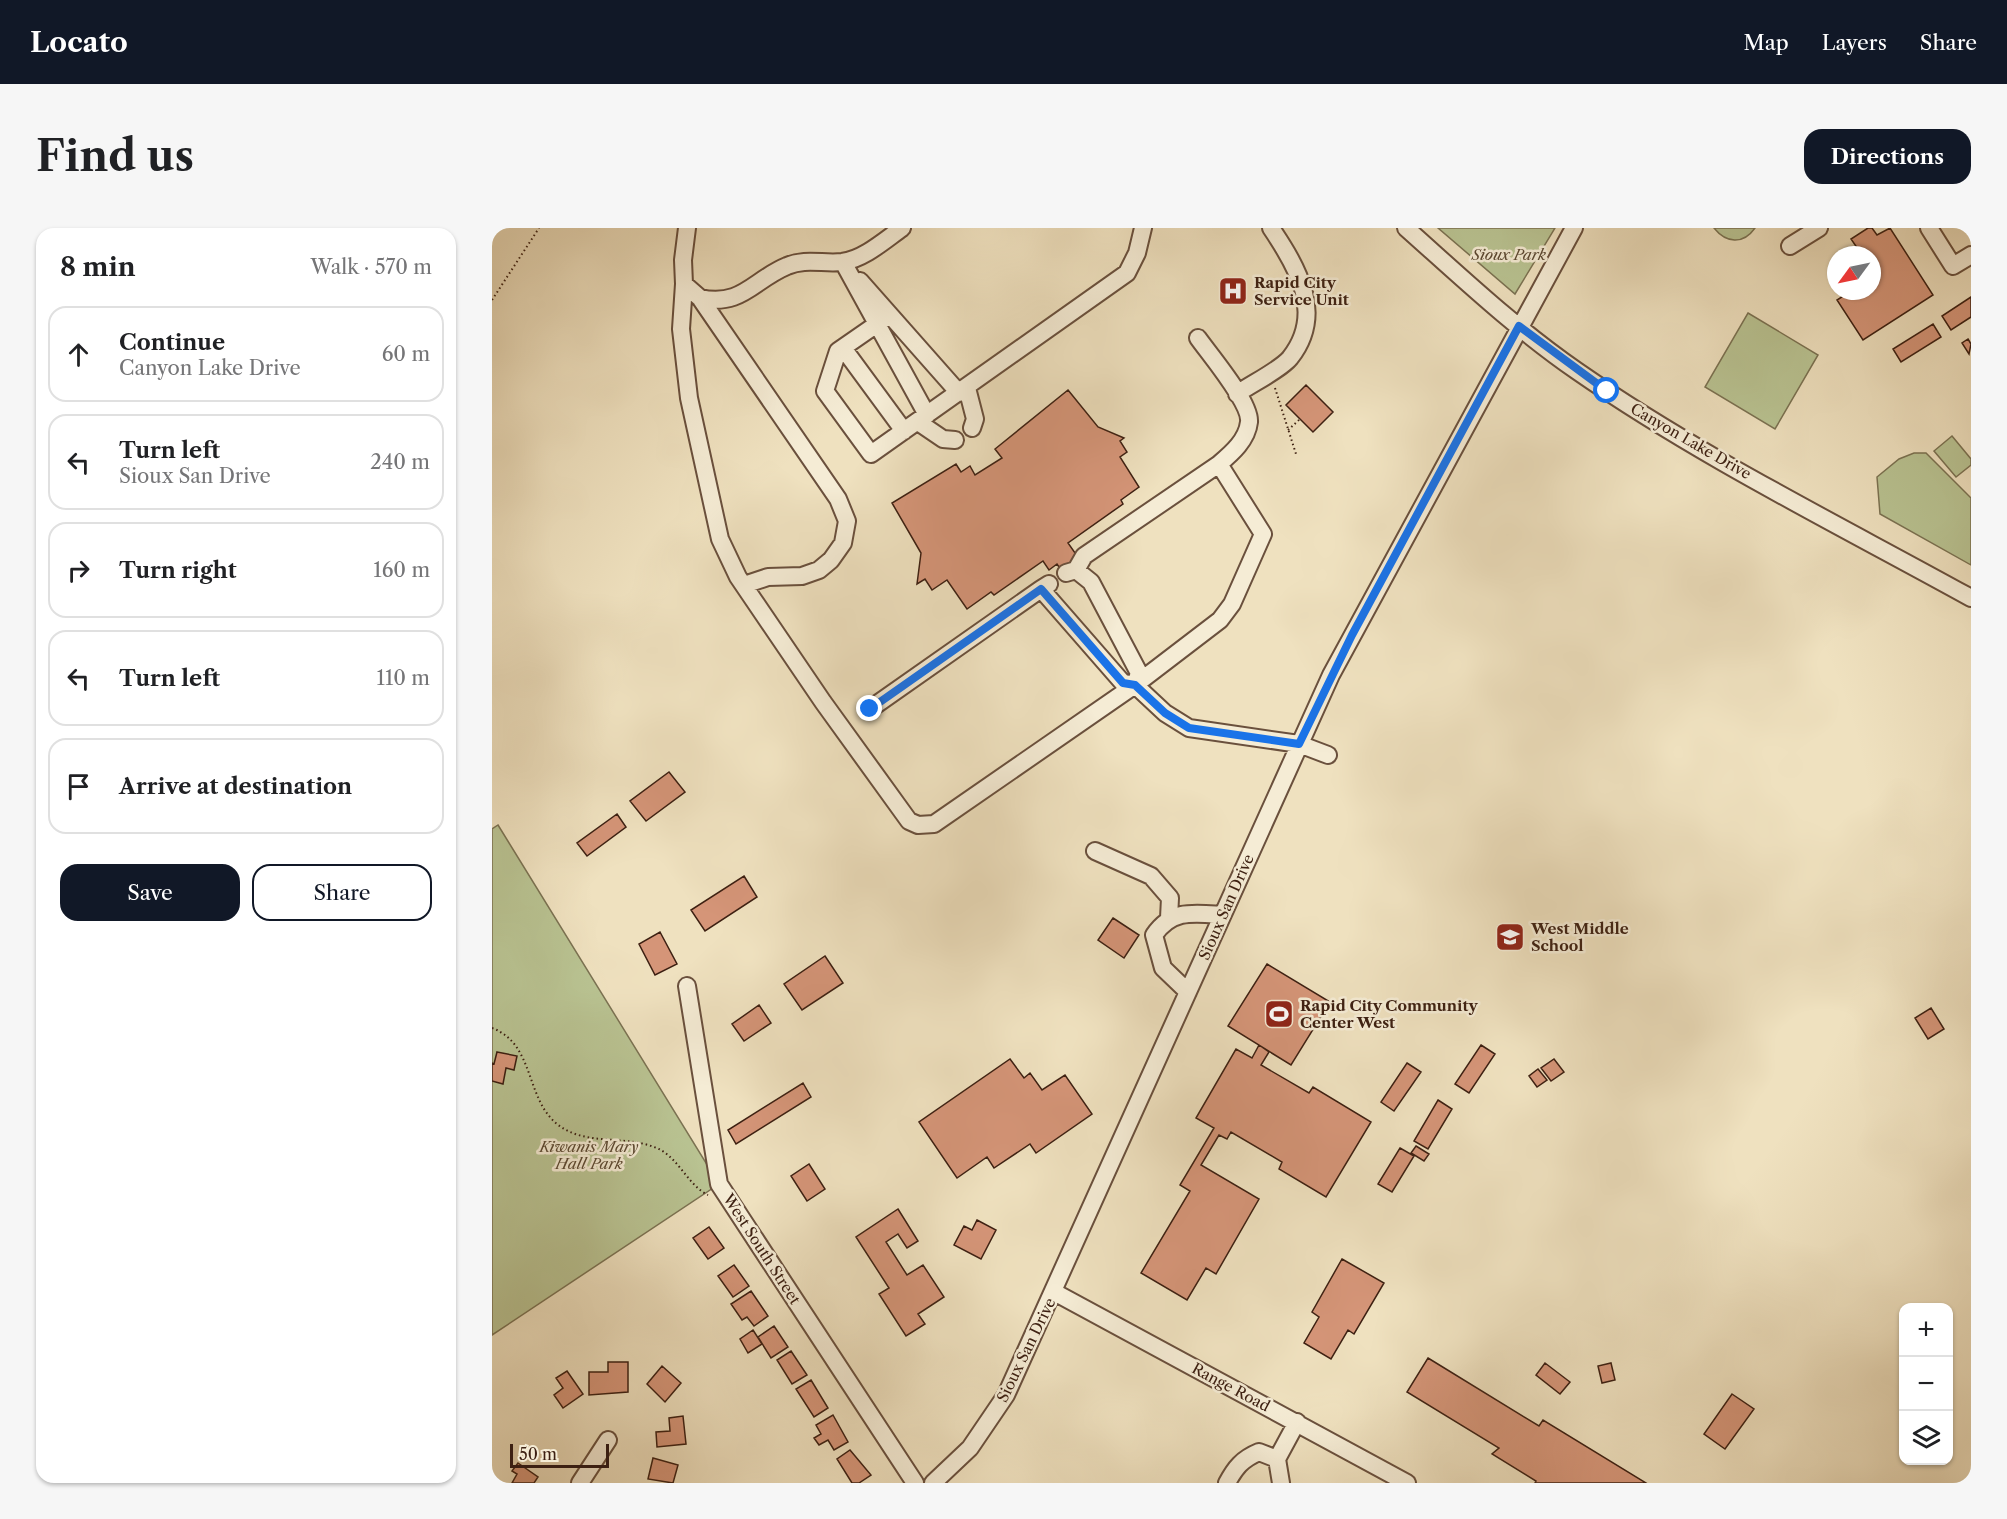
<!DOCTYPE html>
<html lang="en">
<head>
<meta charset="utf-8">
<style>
	:root { --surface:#fff; --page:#f6f6f6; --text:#202124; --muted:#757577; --line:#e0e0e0; --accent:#111827 }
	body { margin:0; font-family:"Libre Caslon Text",serif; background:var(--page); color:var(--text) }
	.controls { position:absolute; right:18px; bottom:18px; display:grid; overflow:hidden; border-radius:12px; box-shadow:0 2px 4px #0004 }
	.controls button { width:54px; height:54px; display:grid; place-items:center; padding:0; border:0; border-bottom:2px solid var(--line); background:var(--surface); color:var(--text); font:30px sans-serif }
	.compass { position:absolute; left:1335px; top:18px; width:54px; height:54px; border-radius:50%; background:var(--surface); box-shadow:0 2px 4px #0004; rotate:237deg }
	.scale { position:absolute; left:18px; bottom:15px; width:99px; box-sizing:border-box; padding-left:6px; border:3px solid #3d2012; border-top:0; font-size:16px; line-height:21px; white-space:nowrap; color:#3d2012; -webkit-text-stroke:4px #f5ecd5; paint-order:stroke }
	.stop { position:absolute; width:18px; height:18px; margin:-14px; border:4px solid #1a73e8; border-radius:50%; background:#fff }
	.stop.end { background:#1a73e8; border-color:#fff; box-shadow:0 2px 6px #0008 }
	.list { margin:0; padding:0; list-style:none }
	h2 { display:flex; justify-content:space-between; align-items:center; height:78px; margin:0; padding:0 24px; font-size:26px }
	h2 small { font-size:20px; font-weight:400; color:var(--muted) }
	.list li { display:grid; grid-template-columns:39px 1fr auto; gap:18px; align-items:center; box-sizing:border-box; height:96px; margin:0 12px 12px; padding:0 12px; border:2px solid var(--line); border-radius:18px }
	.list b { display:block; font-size:22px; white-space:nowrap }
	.list p { margin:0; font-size:20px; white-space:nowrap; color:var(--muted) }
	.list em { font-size:20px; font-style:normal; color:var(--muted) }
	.actions { display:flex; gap:12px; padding:18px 24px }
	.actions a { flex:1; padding:14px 0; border:2px solid var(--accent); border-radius:18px; text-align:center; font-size:21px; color:var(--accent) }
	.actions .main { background:var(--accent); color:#fff }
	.icon { flex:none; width:33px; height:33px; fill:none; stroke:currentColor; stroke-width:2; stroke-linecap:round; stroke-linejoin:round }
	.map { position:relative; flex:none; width:1479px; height:1255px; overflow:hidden; border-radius:18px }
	header { display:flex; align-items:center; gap:36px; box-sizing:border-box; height:84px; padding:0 30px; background:var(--accent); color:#fff }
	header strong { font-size:28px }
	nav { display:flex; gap:33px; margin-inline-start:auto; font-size:21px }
	.intro { display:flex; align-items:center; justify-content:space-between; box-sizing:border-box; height:144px; padding:0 36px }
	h1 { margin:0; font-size:42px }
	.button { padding:15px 27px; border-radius:18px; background:var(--accent); color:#fff; font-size:21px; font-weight:700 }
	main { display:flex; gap:36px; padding:0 36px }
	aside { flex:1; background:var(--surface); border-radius:18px; box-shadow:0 2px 4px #0004 }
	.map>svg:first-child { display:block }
	.green { fill:#b9c392; stroke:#7b7252; stroke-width:1.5 }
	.building { fill:#d59578; stroke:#3d2012; stroke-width:1.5 }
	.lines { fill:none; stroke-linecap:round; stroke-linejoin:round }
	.minor-casing { stroke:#6a503d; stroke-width:20 }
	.path { stroke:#3d2012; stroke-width:2; stroke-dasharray:1.5 3; stroke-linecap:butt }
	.minor { stroke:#f5ecd5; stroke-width:16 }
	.route { stroke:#1a73e8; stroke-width:8 }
	.labels { text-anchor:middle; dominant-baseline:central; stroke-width:5; stroke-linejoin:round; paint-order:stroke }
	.park-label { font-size:15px; font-style:italic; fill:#5c4932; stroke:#f5ecd5 }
	.poi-label { font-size:15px; font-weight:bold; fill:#3d2012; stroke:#f5ecd5; text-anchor:start }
	.street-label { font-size:15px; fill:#3d2012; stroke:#f5ecd5 }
</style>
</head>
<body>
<header>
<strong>Locato</strong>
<nav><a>Map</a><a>Layers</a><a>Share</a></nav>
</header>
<div class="intro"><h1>Find us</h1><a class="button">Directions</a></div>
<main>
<aside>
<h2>8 min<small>Walk · 570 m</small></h2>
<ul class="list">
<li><svg class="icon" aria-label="ahead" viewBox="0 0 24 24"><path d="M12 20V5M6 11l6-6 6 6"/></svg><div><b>Continue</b><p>Canyon Lake Drive</p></div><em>60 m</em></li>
<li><svg class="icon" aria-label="left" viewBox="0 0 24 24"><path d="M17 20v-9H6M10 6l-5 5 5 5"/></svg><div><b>Turn left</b><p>Sioux San Drive</p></div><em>240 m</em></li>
<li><svg class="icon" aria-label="right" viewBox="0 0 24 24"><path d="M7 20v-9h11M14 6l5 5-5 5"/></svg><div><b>Turn right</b></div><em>160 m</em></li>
<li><svg class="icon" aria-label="left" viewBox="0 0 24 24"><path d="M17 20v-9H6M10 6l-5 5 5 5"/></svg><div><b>Turn left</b></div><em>110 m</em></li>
<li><svg class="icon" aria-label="arrive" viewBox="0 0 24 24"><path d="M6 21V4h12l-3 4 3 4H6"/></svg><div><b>Arrive at destination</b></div></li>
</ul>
<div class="actions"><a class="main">Save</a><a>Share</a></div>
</aside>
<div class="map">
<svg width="1479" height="1255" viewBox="0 0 1479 1255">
	<rect width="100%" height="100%" fill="#efe1bf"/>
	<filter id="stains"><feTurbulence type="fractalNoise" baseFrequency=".00333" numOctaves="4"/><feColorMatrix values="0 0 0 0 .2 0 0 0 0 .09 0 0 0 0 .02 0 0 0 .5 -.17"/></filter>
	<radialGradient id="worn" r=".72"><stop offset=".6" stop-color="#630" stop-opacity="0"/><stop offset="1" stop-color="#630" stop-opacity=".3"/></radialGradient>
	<path class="green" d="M 946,0 L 1063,0 L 1023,66 Z
		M 1222,0 L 1263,0 C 1251,17 1234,15 1222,0 Z
		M 1256,85 L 1326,127 L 1283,201 L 1213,159 Z
		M 1460,208 L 1479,231 L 1479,237 L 1464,249 L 1442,223 Z
		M 1422,225 L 1434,225 L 1479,270 L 1479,337 L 1388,286 L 1385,249 L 1407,231 Z
		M 6,597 L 227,956 L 0,1107 L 0,601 Z"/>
	<path class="building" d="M 1376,0 L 1380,0 L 1385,7 L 1398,0 L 1441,67 L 1371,112 L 1345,72 L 1359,63 L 1380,63 L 1380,27 L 1370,27 L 1359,11 Z
		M 1479,69 L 1479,89 L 1459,102 L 1450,88 Z
		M 1441,96 L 1449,109 L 1409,134 L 1401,121 Z
		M 1476,111 L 1479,116 L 1477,126 L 1470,115 Z
		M 814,157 L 841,184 L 821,204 L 794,177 Z
		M 576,162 L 606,199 L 632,210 L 628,213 L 635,224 L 628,229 L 647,259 L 629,272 L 631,276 L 576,315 L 588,332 L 571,345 L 565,336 L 557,342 L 551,333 L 502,367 L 499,364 L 475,381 L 455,352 L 440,362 L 433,351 L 425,356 L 429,325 L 400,275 L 464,236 L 469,244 L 478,238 L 483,247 L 510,230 L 503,221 Z
		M 177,544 L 193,564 L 154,593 L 138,573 Z
		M 125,586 L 134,599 L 95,628 L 85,615 Z
		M 252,648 L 265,669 L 213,703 L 199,682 Z
		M 621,690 L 647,707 L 632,730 L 606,712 Z
		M 168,704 L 185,736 L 163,747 L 147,716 Z
		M 333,728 L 351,755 L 310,782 L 292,756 Z
		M 775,736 L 838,774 L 799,837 L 736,798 Z
		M 267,777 L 279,795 L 252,813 L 240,796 Z
		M 1439,780 L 1452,801 L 1436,811 L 1423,790 Z
		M 767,817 L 777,824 L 769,837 L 817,865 L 821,859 L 879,894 L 834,969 L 787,941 L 790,934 L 739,904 L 735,911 L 727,907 L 709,937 L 767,971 L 724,1046 L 714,1040 L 695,1072 L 649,1045 L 698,963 L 688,957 L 722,900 L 704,890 L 744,821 L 760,830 Z
		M 989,817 L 1003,826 L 977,865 L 963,856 Z
		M 5,824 L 25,828 L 22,842 L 14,840 L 11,856 L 0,853 L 0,835 L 2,836 Z
		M 518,831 L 532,850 L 538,845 L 550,862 L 573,847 L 600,886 L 544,925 L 538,916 L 502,940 L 495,929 L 465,950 L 427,894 Z
		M 1062,831 L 1072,844 L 1059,853 L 1049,840 Z
		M 915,835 L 929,844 L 902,883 L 889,874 Z
		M 1046,841 L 1055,852 L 1045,859 L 1037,848 Z
		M 311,855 L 319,869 L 244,916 L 236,902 Z
		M 946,872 L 960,881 L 936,921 L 922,913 Z
		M 924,918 L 937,926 L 932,933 L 919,925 Z
		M 908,920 L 922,928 L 900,964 L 886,956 Z
		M 317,936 L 333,961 L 315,973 L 299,948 Z
		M 406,981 L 426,1013 L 415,1020 L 406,1006 L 394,1014 L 415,1047 L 431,1037 L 452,1069 L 426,1086 L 433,1096 L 414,1108 L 387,1066 L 397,1060 L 364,1009 Z
		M 485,992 L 504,1002 L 489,1031 L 462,1017 L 472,998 L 480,1002 Z
		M 217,999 L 232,1020 L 216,1031 L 201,1010 Z
		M 850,1031 L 892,1055 L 862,1106 L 856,1102 L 839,1131 L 812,1115 L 827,1089 L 820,1084 Z
		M 242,1037 L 257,1058 L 241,1069 L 226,1048 Z
		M 259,1063 L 276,1088 L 262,1098 L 255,1089 L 250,1092 L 239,1076 Z
		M 282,1098 L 296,1119 L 279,1130 L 266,1109 Z
		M 261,1102 L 270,1116 L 256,1125 L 248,1111 Z
		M 299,1123 L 315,1147 L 300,1156 L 285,1132 Z
		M 936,1130 L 1047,1198 L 1051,1192 L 1154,1255 L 1043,1255 L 1044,1253 L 1000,1226 L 1007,1220 L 915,1164 Z
		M 116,1134 L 136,1134 L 136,1164 L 97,1167 L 97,1144 L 116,1144 Z
		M 1053,1135 L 1078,1154 L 1068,1166 L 1044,1147 Z
		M 1119,1135 L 1123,1152 L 1110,1155 L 1106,1138 Z
		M 170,1138 L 189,1155 L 173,1174 L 155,1156 Z
		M 75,1143 L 91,1166 L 71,1180 L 62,1167 L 71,1160 L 64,1150 Z
		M 319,1152 L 336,1180 L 322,1189 L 304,1161 Z
		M 1240,1166 L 1262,1181 L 1233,1221 L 1212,1206 Z
		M 341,1187 L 356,1214 L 342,1222 L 336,1212 L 327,1217 L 322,1210 L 329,1206 L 324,1197 Z
		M 191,1188 L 194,1216 L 165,1219 L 164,1204 L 178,1203 L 177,1190 Z
		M 358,1222 L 379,1247 L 367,1255 L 360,1255 L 345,1231 Z
		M 161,1230 L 186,1237 L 181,1255 L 156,1251 Z
		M 26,1235 L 46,1249 L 42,1255 L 20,1255 L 25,1246 L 20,1243 Z"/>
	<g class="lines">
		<g class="minor-casing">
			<path id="minor" d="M 195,0 L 191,32 L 192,56 L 189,101 L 197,170 L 228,311 L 246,349 L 331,474 L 417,593 L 426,597 L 442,596 L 643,457 L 673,485 L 697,500 L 807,516 L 836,527
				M 914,0 C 969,49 1024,101 1085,143 C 1209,229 1347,297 1479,370
				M 1437,0 L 1461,38 L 1479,27
				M 1298,18 L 1327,0
				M 351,34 L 435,187
				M 368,53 L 467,165
				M 192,56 L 208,70 L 346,271 L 355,293 L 351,315 L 339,332 L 327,342 L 310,348 L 276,349 L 252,357
				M 208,70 C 250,79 261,52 295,38 C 313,30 331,36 350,34 C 372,31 393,12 410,0
				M 398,87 L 346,123 L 333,163 L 379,226 L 635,45 L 645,25 L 651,0
				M 351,120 L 412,203
				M 475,160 L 483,191 L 480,200
				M 745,166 C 759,156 788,142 798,130 C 833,86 806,40 779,0
				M 426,194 L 451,211 L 463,212
				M 584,342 L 592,328 L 727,236
				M 557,356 L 549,361 L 631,455 L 643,457 L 647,445 L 599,354 L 584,342 L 574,345
				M 643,457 L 728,392 L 740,376 L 771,306 L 727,236 C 740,225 755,212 757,194 C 759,175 718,127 706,110
				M 378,481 L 549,361
				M 603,623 L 659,648 L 678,670 L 677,690
				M 195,758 L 227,956 L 423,1255
				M 696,764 L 671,740 L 662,707 C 680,681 701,685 730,687
				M 562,1064 L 915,1255
				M 88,1255 L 116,1212
				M 441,1255 L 478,1220 L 514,1167 L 839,447 L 1082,0
				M 735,1255 C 743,1240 750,1231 767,1224 L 785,1231
				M 789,1255 L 785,1231 L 805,1194"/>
		</g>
		<path class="path" d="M 0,72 L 47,0
			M 783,160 L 804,226
			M 796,202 L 808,191
			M 0,800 C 43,816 33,870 65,896 C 92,918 131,907 162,919 C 186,927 194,956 216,967"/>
		<use href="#minor" class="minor"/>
	</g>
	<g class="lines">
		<path class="route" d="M 378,481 L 549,361 L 631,455 L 643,457 L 673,485 L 697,500 L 807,516 L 860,407 L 1027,98 L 1115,163"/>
	</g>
	<defs>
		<g id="hospital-square" transform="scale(1.5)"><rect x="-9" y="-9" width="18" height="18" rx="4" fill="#8f2418" stroke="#f5ecd5"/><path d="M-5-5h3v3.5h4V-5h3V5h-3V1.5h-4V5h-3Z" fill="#fff"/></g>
		<g id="school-square" transform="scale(1.5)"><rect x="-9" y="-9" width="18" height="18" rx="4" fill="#8f2418" stroke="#f5ecd5"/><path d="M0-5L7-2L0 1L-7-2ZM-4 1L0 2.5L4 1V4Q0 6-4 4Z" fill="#fff"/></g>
		<g id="stadium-square" transform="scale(1.5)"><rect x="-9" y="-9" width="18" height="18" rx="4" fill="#8f2418" stroke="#f5ecd5"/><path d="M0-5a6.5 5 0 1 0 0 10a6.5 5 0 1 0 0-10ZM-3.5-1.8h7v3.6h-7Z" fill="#fff"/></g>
	</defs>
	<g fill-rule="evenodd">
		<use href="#hospital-square" x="741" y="63"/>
		<use href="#school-square" x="1018" y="709"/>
		<use href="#stadium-square" x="787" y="786"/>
	</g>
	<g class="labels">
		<g class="park-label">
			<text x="1017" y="26">Sioux Park</text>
			<text x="97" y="918">Kiwanis Mary<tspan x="97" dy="17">Hall Park</tspan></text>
		</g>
		<g class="poi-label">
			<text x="762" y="54">Rapid City<tspan x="762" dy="17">Service Unit</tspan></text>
			<text x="1039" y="700">West Middle<tspan x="1039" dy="17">School</tspan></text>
			<text x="808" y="777">Rapid City Community<tspan x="808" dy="17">Center West</tspan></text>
		</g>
		<g class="street-label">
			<text transform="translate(1199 213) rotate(30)">Canyon Lake Drive</text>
			<text transform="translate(734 679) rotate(-66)">Sioux San Drive</text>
			<text transform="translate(270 1021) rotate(57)">West South Street</text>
			<text transform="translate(534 1122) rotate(-64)">Sioux San Drive</text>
			<text transform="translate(739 1159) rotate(28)">Range Road</text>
		</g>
	</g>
	<rect width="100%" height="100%" filter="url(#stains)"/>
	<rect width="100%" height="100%" fill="url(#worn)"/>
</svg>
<div class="controls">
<button>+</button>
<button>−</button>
<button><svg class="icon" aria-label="layers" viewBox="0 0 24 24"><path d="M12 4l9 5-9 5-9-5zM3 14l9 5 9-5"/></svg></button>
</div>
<svg class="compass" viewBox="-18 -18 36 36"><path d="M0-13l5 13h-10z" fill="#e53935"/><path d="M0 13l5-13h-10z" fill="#757577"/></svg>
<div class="scale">50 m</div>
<div class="stop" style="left:1115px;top:163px"></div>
<div class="stop end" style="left:378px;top:481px"></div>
</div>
</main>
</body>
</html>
